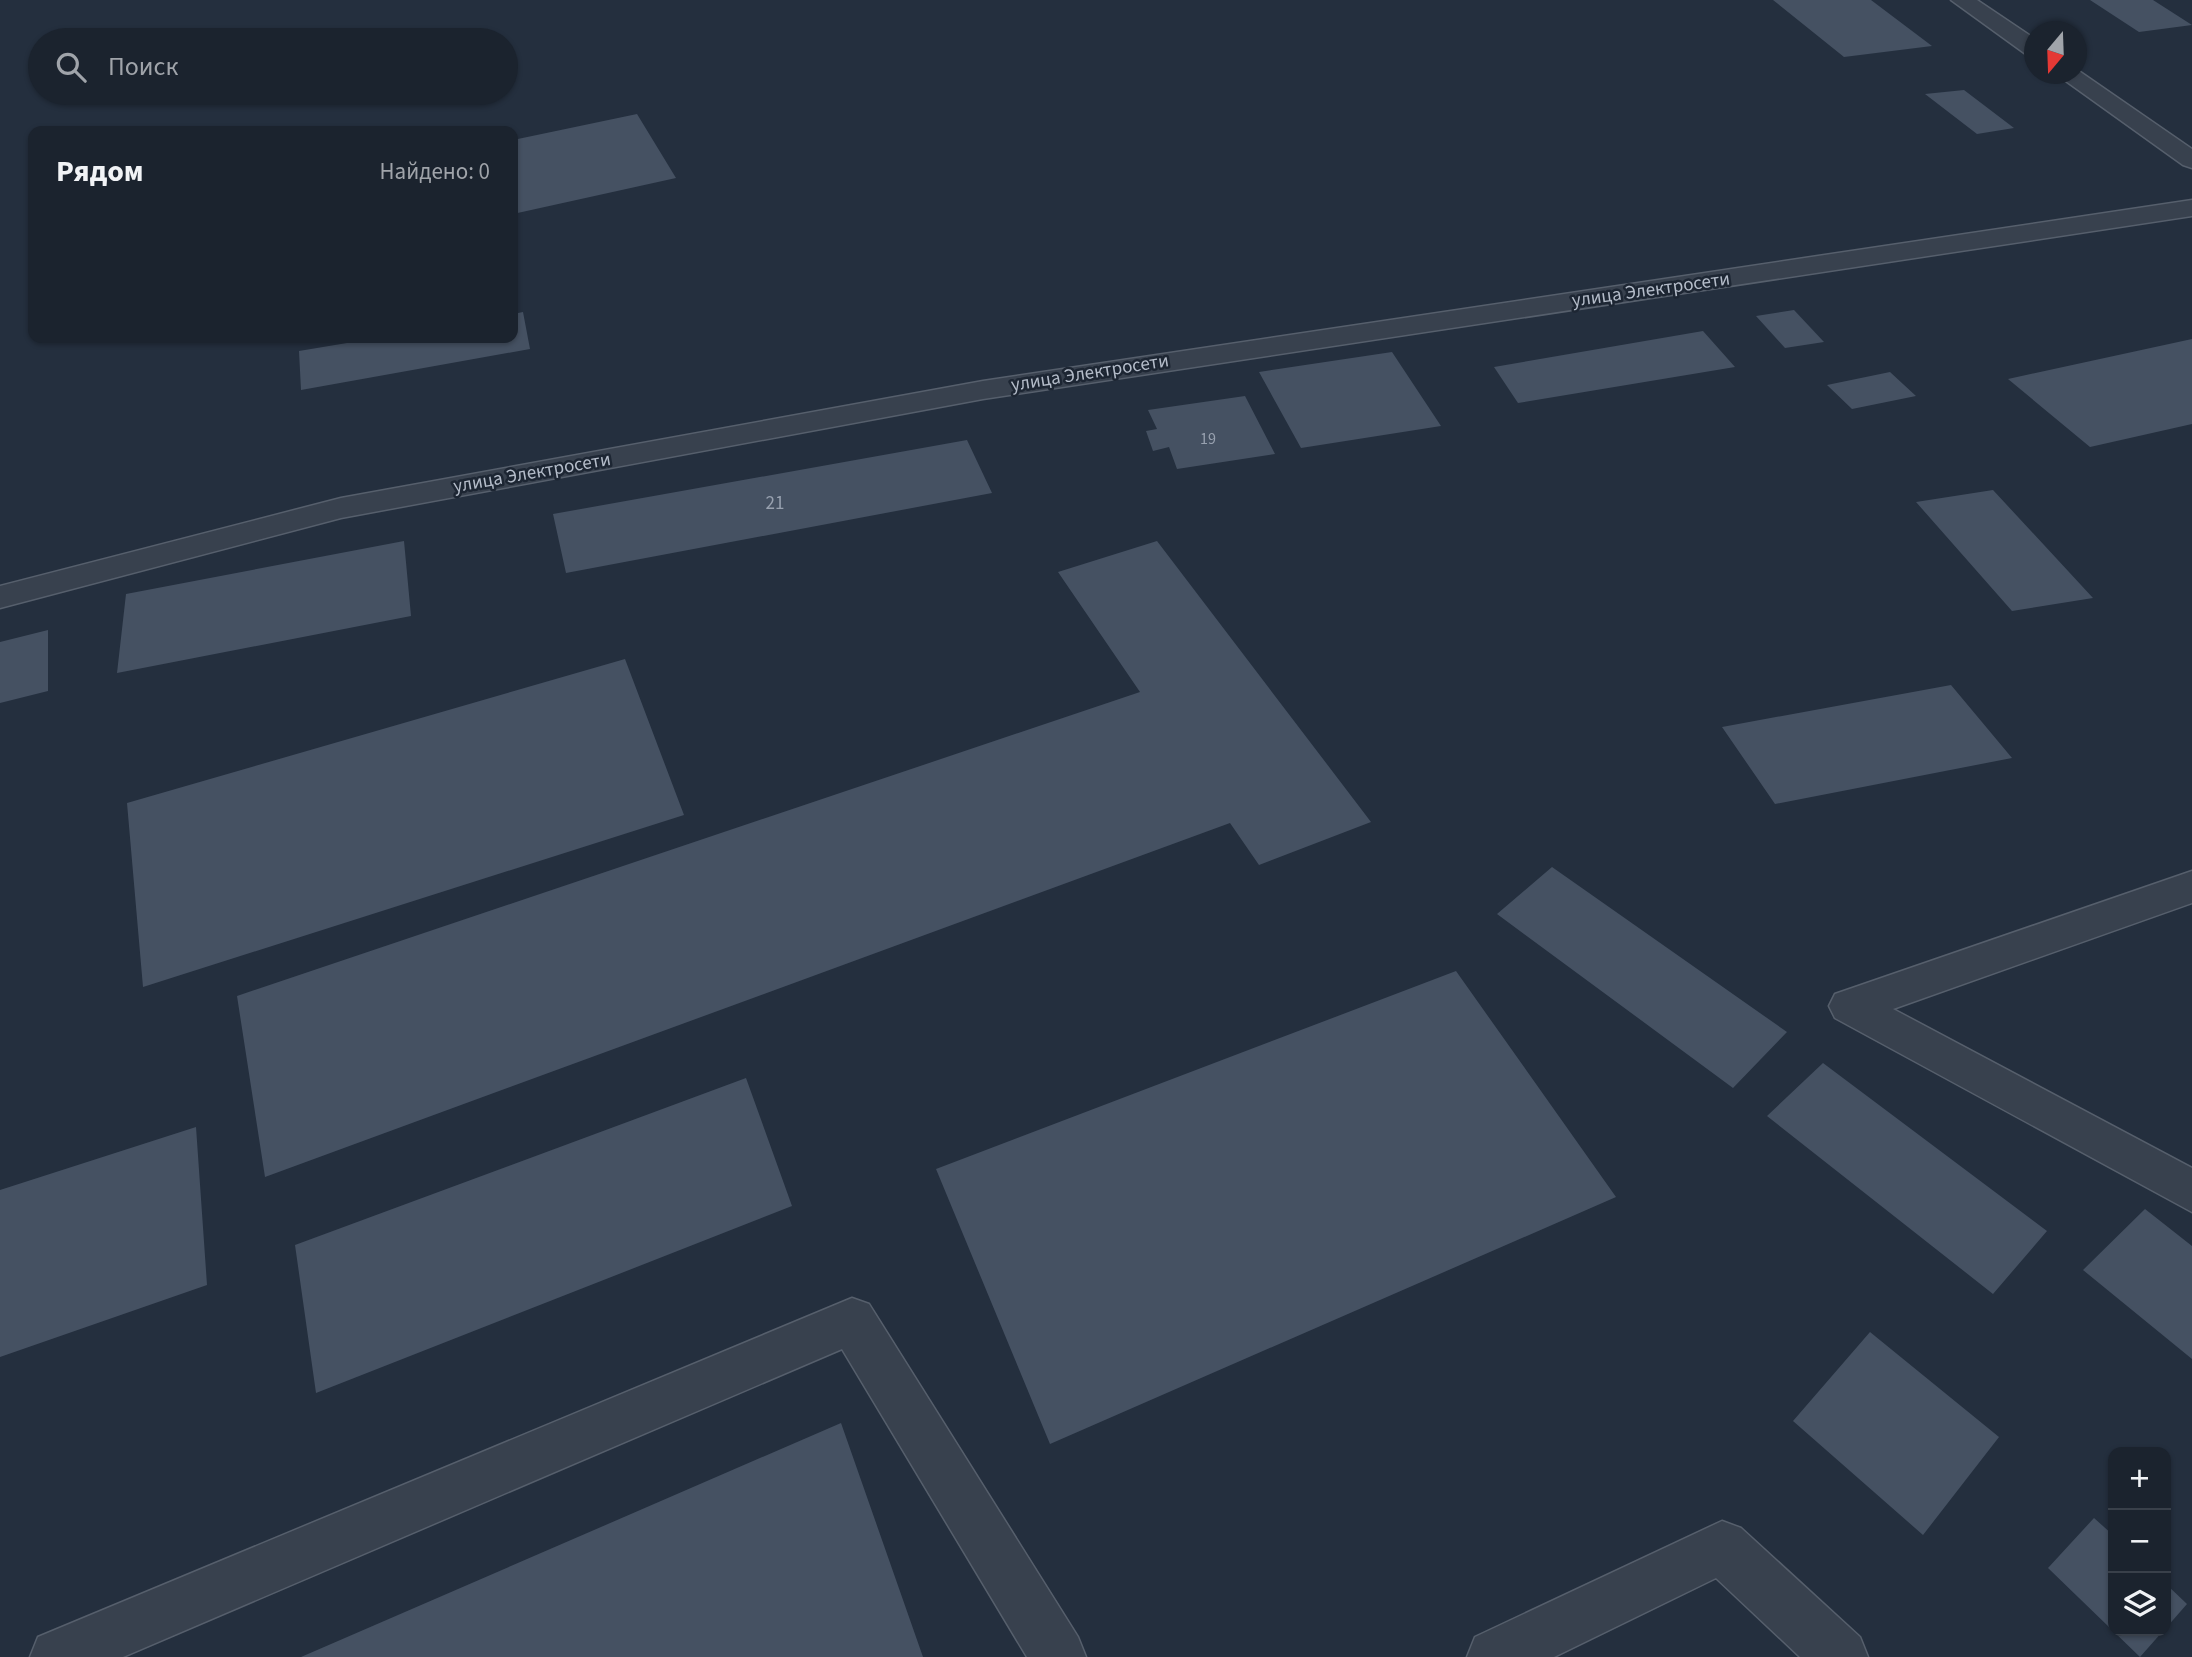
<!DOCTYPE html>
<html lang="ru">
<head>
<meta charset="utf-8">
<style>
	:root { --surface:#1b232e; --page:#242b36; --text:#f1f3f6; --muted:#a0a4aa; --line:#39404a }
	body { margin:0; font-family:"Source Sans 3",sans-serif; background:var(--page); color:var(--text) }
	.controls { position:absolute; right:21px; bottom:21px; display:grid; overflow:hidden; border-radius:14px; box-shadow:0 2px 5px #0004 }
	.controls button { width:63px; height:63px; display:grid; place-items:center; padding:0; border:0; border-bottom:2px solid var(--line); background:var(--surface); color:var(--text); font:35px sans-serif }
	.compass { position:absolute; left:2024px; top:21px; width:63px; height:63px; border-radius:50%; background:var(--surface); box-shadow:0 2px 5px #0004; rotate:199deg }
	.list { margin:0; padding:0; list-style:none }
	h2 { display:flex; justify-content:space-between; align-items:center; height:91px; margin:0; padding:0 28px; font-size:30px }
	h2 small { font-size:23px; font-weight:400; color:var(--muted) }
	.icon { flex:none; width:38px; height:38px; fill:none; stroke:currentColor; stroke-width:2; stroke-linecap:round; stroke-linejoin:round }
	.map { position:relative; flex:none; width:2192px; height:1657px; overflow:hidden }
	.search { position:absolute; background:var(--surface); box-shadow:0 2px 5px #0004; left:28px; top:28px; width:490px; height:77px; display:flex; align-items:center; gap:18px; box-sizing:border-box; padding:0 24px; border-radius:38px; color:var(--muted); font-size:26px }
	.panel { position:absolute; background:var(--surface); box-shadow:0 2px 5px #0004; left:28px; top:126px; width:490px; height:217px; border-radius:14px }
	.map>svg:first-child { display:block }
	.building { fill:#455162 }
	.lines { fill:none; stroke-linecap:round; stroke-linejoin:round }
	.minor-casing { stroke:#565f6c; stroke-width:3 }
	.minor { fill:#38414e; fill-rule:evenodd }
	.labels { text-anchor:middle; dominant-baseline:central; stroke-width:5; stroke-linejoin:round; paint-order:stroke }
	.far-number-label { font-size:16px; fill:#98a1af }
	.far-street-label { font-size:19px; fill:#b4bcc9; stroke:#1d2633 }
	.number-label { font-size:19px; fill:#98a1af }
</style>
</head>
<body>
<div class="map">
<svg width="2192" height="1657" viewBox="0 0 2192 1657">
	<rect width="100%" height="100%" fill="#242f3e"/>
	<path class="building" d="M 1773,0 L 1871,0 L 1932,46 L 1844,57 Z
		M 2090,0 L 2153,0 L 2192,25 L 2139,32 Z
		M 1964,90 L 2014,128 L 1977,134 L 1925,94 Z
		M 637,114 L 676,178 L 513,214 L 513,140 Z
		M 1794,310 L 1824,342 L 1785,348 L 1756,316 Z
		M 523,312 L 530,349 L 301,390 L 299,351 L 377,338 L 513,338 L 513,314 Z
		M 1703,331 L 1735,367 L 1518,403 L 1494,367 Z
		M 2192,339 L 2192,424 L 2090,447 L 2008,379 Z
		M 1392,352 L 1441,426 L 1301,448 L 1259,372 Z
		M 1890,372 L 1916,396 L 1852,409 L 1827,385 Z
		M 1245,396 L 1275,454 L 1177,469 L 1169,447 L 1153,451 L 1146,431 L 1157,429 L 1148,410 Z
		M 967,440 L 992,493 L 566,573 L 553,514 Z
		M 1993,490 L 2093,598 L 2012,611 L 1916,502 Z
		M 404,541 L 411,616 L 117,673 L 126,594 Z
		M 1157,541 L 1371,822 L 1259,865 L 1230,823 L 265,1177 L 237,996 L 1140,692 L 1058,572 Z
		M 48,630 L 48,691 L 0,703 L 0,642 Z
		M 625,659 L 684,815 L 143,987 L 127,803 Z
		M 1951,685 L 2012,758 L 1775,804 L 1722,727 Z
		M 1552,867 L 1787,1032 L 1733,1088 L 1497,914 Z
		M 1456,971 L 1616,1197 L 1050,1444 L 936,1169 Z
		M 1823,1063 L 2047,1231 L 1993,1294 L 1767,1116 Z
		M 746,1078 L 792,1206 L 316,1393 L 295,1245 Z
		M 196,1127 L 207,1285 L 0,1357 L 0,1190 Z
		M 2145,1209 L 2192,1246 L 2192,1359 L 2083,1270 Z
		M 1870,1332 L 1999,1437 L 1923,1535 L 1793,1421 Z
		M 841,1423 L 923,1657 L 301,1657 Z
		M 2094,1518 L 2113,1535 L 2113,1631 L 2163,1631 L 2140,1657 L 2048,1568 Z
		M 2166,1584 L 2187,1604 L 2166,1628 Z"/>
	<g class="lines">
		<g class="minor-casing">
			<path id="minor" d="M 1951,0 L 1977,0 L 2035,39 L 2035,57 L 2027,55 Z
				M 2076,69 L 2192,149 L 2192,168 L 2183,165 L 2056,74 L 2076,74 Z
				M 2192,200 L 2192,216 L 983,399 L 341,518 L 0,608 L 0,586 L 341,498 L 983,381 Z
				M 2192,871 L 2192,903 L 1893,1009 L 2192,1168 L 2192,1212 L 1835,1018 L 1829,1006 L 1835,994 Z
				M 852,1298 L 869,1304 L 1078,1637 L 1086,1657 L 1027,1657 L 842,1349 L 123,1657 L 30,1657 L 38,1637 Z
				M 1722,1521 L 1741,1528 L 1860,1637 L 1868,1657 L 1800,1657 L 1716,1578 L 1554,1657 L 1467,1657 L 1475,1637 Z"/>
		</g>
		<use href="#minor" class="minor"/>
	</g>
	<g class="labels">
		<g class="far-number-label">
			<text x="1208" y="439">19</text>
		</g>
		<g class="far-street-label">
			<text transform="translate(1651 290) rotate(-8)">улица Электросети</text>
			<text transform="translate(1090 373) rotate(-9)">улица Электросети</text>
			<text transform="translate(532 473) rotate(-10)">улица Электросети</text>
		</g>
		<g class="number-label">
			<text x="775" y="503">21</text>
		</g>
	</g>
</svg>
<div class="controls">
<button>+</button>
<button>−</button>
<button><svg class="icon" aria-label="layers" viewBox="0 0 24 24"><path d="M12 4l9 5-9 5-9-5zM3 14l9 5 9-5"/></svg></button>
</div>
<svg class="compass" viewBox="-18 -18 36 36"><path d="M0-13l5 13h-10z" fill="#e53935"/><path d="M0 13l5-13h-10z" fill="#a0a4aa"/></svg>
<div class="search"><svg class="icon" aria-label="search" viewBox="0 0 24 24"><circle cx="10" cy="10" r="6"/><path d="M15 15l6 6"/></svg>Поиск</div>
<section class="panel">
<h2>Рядом<small>Найдено: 0</small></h2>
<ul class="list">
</ul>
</section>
</div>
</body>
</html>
